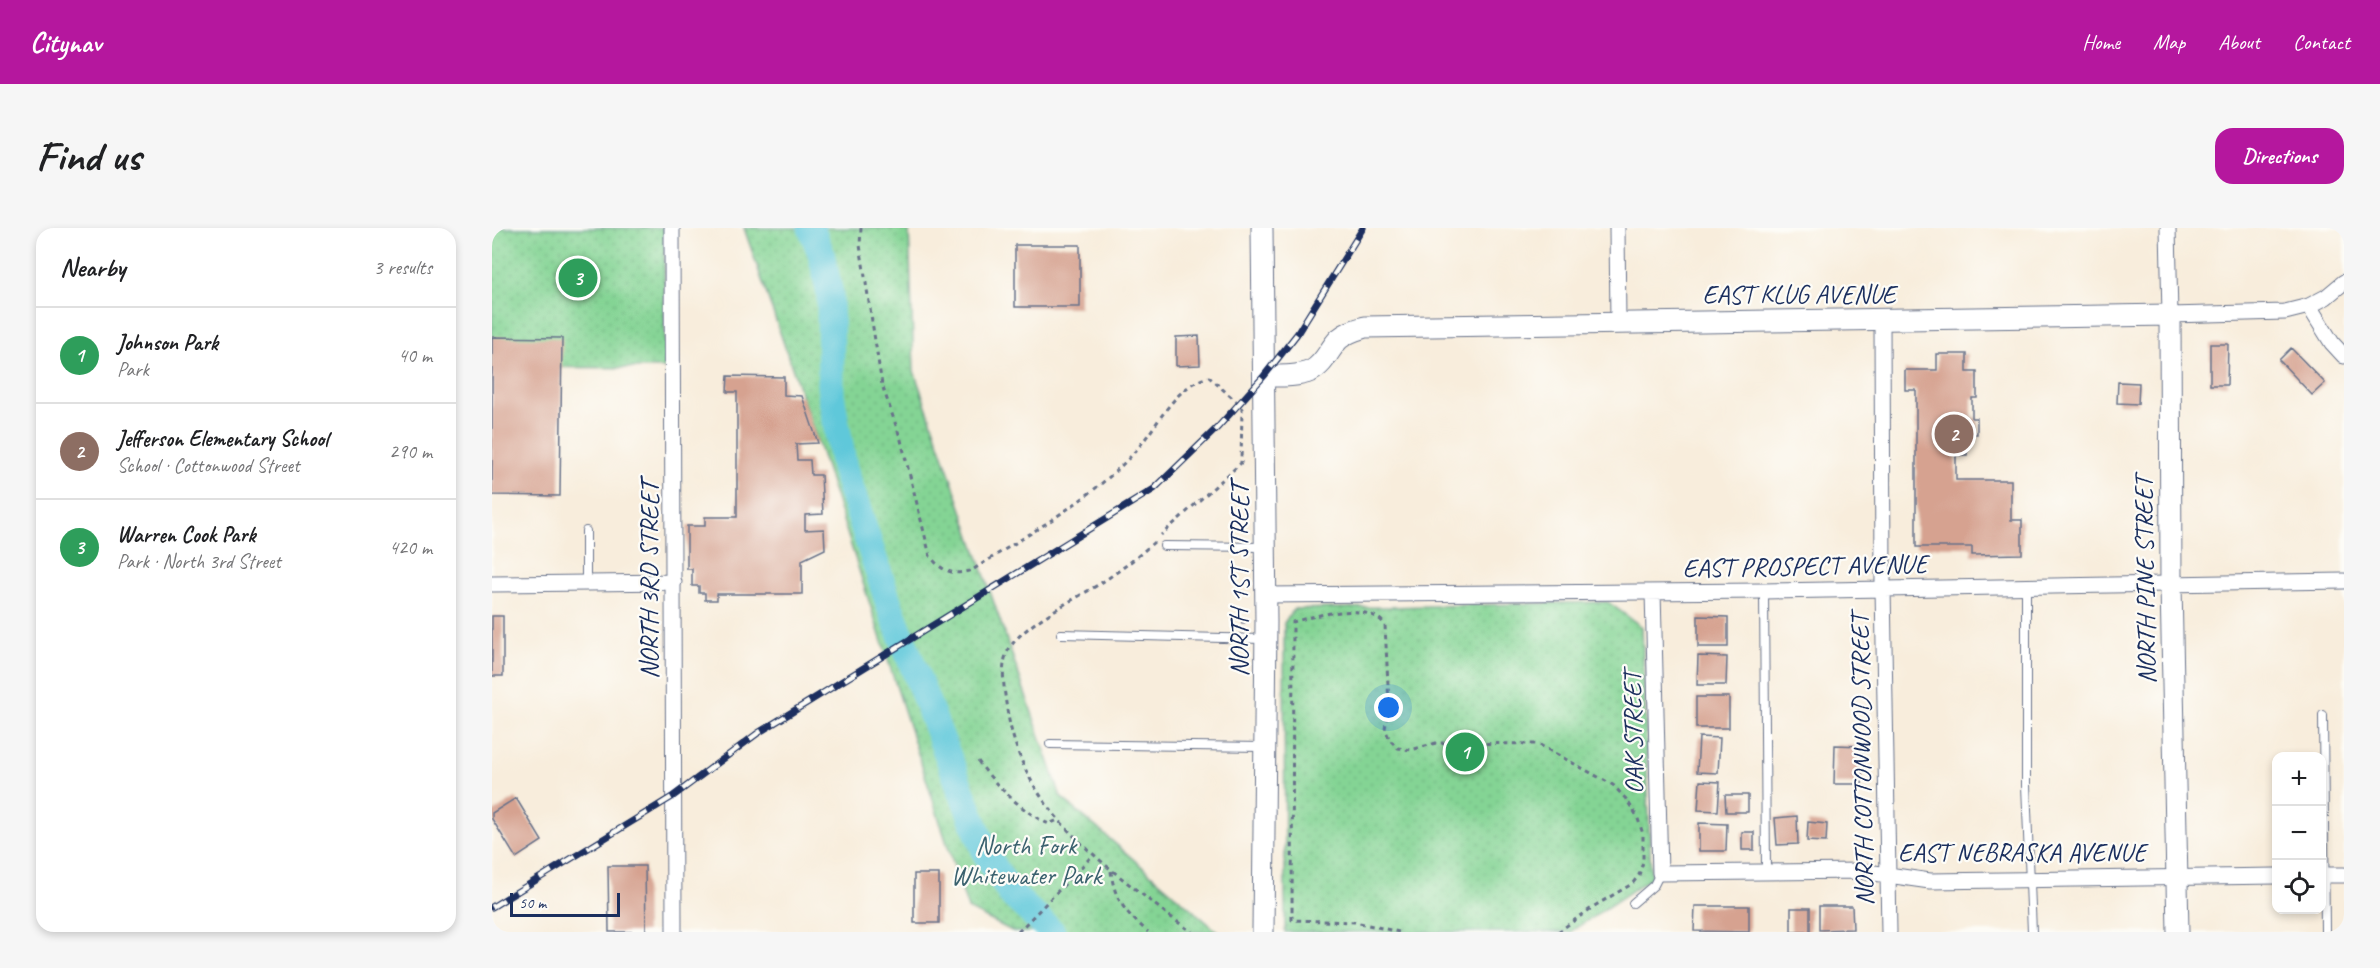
<!DOCTYPE html>
<html lang="en">
<head>
<meta charset="utf-8">
<style>
	:root { --surface:#fff; --page:#f6f6f6; --text:#202124; --muted:#757577; --line:#e0e0e0; --accent:#b5179e }
	body { margin:0; font-family:Caveat,sans-serif; background:var(--page); color:var(--text) }
	.controls { position:absolute; right:18px; bottom:18px; display:grid; overflow:hidden; border-radius:12px; box-shadow:0 3px 9px #0003 }
	.controls button { width:54px; height:54px; display:grid; place-items:center; padding:0; border:0; border-bottom:2px solid var(--line); background:var(--surface); color:var(--text); font:30px sans-serif }
	.scale { position:absolute; left:18px; bottom:15px; width:110px; box-sizing:border-box; padding-left:6px; border:3px solid #1b2f5e; border-top:0; font-size:16px; line-height:21px; white-space:nowrap; color:#1b2f5e; -webkit-text-stroke:4px #fdfcf7; paint-order:stroke }
	.you { position:absolute; left:897px; top:480px; width:21px; height:21px; margin:-15px; border:4px solid #fff; border-radius:50%; background:#1a73e8; box-shadow:0 0 0 9px #1a73e833 }
	.badge { display:grid; place-items:center; width:39px; height:39px; border-radius:50%; background:var(--accent); color:#fff; font-size:20px; font-weight:700 }
	.pin { position:absolute; translate:-50% -50%; border:3px solid #fff; box-shadow:0 2px 6px #0006 }
	.list { margin:0; padding:0; list-style:none }
	h2 { display:flex; justify-content:space-between; align-items:center; height:78px; margin:0; padding:0 24px; font-size:26px }
	h2 small { font-size:20px; font-weight:400; color:var(--muted) }
	.list li { display:grid; grid-template-columns:39px 1fr auto; gap:18px; align-items:center; box-sizing:border-box; height:96px; padding:0 24px; border-top:2px solid var(--line) }
	.list b { display:block; font-size:22px; white-space:nowrap }
	.list p { margin:0; font-size:20px; white-space:nowrap; color:var(--muted) }
	.list em { font-size:20px; font-style:normal; color:var(--muted) }
	.icon { flex:none; width:33px; height:33px; fill:none; stroke:currentColor; stroke-width:2; stroke-linecap:round; stroke-linejoin:round }
	.map { position:relative; flex:none; width:1852px; height:704px; overflow:hidden; border-radius:18px }
	header { display:flex; align-items:center; gap:36px; box-sizing:border-box; height:84px; padding:0 30px; background:var(--accent); color:#fff }
	header strong { font-size:28px }
	nav { display:flex; gap:33px; margin-inline-start:auto; font-size:21px }
	.intro { display:flex; align-items:center; justify-content:space-between; box-sizing:border-box; height:144px; padding:0 36px }
	h1 { margin:0; font-size:42px }
	.button { padding:15px 27px; border-radius:18px; background:var(--accent); color:#fff; font-size:21px; font-weight:700 }
	main { display:flex; gap:36px; padding:0 36px }
	aside { flex:1; background:var(--surface); border-radius:18px; box-shadow:0 3px 9px #0003 }
	.map>svg:first-child { display:block }
	.park { fill:url(#park-dots); stroke:#508279; stroke-width:1.5 }
	.lines { fill:none; stroke-linecap:round; stroke-linejoin:round }
	.river { stroke:#5fc8da; stroke-width:27 }
	.building { fill:#d6a290 }
	.lane-casing { stroke:#68728a; stroke-width:10 }
	.street-casing { stroke:#68728a; stroke-width:17 }
	.secondary-casing { stroke:#68728a; stroke-width:23 }
	.path { stroke:#68728a; stroke-width:3; stroke-dasharray:4.5 4.5; stroke-linecap:butt }
	.lane { stroke:#fff; stroke-width:8 }
	.street { stroke:#fff; stroke-width:15 }
	.secondary { stroke:#fff; stroke-width:21 }
	.rail-casing { stroke:#1b2f5e; stroke-width:7 }
	.rail { stroke:#fdfcf7; stroke-width:4.5; stroke-dasharray:14; stroke-linecap:butt }
	.labels { text-anchor:middle; dominant-baseline:central; stroke-width:4.5; stroke-linejoin:round; paint-order:stroke }
	.street-label { font-size:26px; fill:#1b2f5e; stroke:#fdfcf7 }
	.park-label { font-size:26px; fill:#3a616e; stroke:#fdfcf7 }
</style>
</head>
<body>
<header>
<strong>Citynav</strong>
<nav><a>Home</a><a>Map</a><a>About</a><a>Contact</a></nav>
</header>
<div class="intro"><h1>Find us</h1><a class="button">Directions</a></div>
<main>
<aside>
<h2>Nearby<small>3 results</small></h2>
<ul class="list">
<li><span class="badge" style="background:#2e9e5b">1</span><div><b>Johnson Park</b><p>Park</p></div><em>40 m</em></li>
<li><span class="badge" style="background:#8d6e63">2</span><div><b>Jefferson Elementary School</b><p>School · Cottonwood Street</p></div><em>290 m</em></li>
<li><span class="badge" style="background:#2e9e5b">3</span><div><b>Warren Cook Park</b><p>Park · North 3rd Street</p></div><em>420 m</em></li>
</ul>
</aside>
<div class="map">
<svg width="1852" height="704" viewBox="0 0 1852 704">
	<defs>
		<pattern id="park-dots" width="8" height="8" patternUnits="userSpaceOnUse" patternTransform="scale(1.5)"><rect width="8" height="8" fill="#84d494"/><path d="M2 2h.1M6 6h.1" fill="none" stroke="#71b682" stroke-width="1.8" stroke-linecap="round"/></pattern>
	</defs>
	<rect width="100%" height="100%" fill="#fdfcf7"/>
	<filter id="ink" filterUnits="userSpaceOnUse"><feTurbulence type="fractalNoise" baseFrequency=".0167" numOctaves="2"/><feDisplacementMap in="SourceGraphic" scale="12" xChannelSelector="R" yChannelSelector="G"/><feConvolveMatrix kernelMatrix="1 2 1 2 8 2 1 2 1" color-interpolation-filters="sRGB"/></filter>
	<filter id="wash" filterUnits="userSpaceOnUse"><feTurbulence type="fractalNoise" baseFrequency=".008" numOctaves="4" result="noise"/><feDisplacementMap in="SourceGraphic" scale="24" xChannelSelector="R" yChannelSelector="G"/><feGaussianBlur stdDeviation="1.35" result="paint"/><feColorMatrix in="noise" values="0 0 0 0 0 0 0 0 0 0 0 0 0 0 0 0 0 1.4 0 .05"/><feComposite in="paint" operator="in"/></filter>
	<g filter="url(#wash)">
		<rect width="100%" height="100%" fill="#f8eddc"/>
		<path class="park" d="M 0,0 L 172,0 L 173,140 L 0,139 Z
			M 252,0 L 417,0 L 422,143 L 569,569 L 726,704 L 522,704 L 476,681 L 326,215 Z
			M 1116,374 L 1150,399 L 1159,650 L 1078,704 L 793,704 L 792,395 L 802,381 Z"/>
		<g class="lines">
			<path class="river" d="M 319,0 L 329,25 L 338,66 L 339,166 L 352,240 L 398,379 L 494,626 L 519,666 L 560,704"/>
		</g>
		<g id="blocks">
			<path class="building" d="M 523,17 L 588,17 L 588,79 L 523,79 Z
				M 707,108 L 708,137 L 684,138 L 684,109 Z
				M 0,109 L 70,110 L 68,268 L 0,267 Z
				M 1718,116 L 1736,116 L 1735,157 L 1718,157 Z
				M 1799,120 L 1833,155 L 1820,167 L 1787,132 Z
				M 1445,126 L 1475,126 L 1475,144 L 1485,144 L 1485,170 L 1480,170 L 1480,190 L 1485,190 L 1485,206 L 1475,206 L 1475,227 L 1464,227 L 1464,252 L 1519,252 L 1519,292 L 1530,292 L 1530,326 L 1480,327 L 1480,319 L 1424,319 L 1424,162 L 1413,162 L 1413,142 L 1445,142 Z
				M 236,148 L 292,149 L 292,167 L 310,168 L 326,215 L 304,216 L 305,232 L 318,232 L 319,247 L 329,247 L 331,286 L 313,287 L 313,302 L 332,301 L 333,321 L 310,332 L 310,366 L 225,366 L 225,372 L 213,372 L 213,365 L 207,365 L 207,358 L 200,358 L 200,341 L 195,341 L 195,298 L 213,298 L 213,289 L 245,289 L 245,164 L 235,164 Z
				M 1626,154 L 1647,155 L 1646,176 L 1625,175 Z
				M 0,388 L 11,388 L 11,448 L 0,448 Z
				M 1206,388 L 1236,389 L 1236,419 L 1206,419 Z
				M 1206,428 L 1235,429 L 1234,457 L 1205,457 Z
				M 1204,469 L 1237,469 L 1237,500 L 1204,500 Z
				M 1207,509 L 1228,510 L 1226,545 L 1205,544 Z
				M 1343,517 L 1370,518 L 1370,556 L 1342,556 Z
				M 1208,553 L 1228,554 L 1226,583 L 1206,582 Z
				M 1233,567 L 1256,567 L 1256,584 L 1234,584 Z
				M 24,570 L 50,613 L 24,630 L 0,591 L 0,585 Z
				M 1305,588 L 1306,616 L 1285,617 L 1283,590 Z
				M 1316,594 L 1335,596 L 1334,614 L 1315,613 Z
				M 1207,595 L 1235,596 L 1234,623 L 1207,623 Z
				M 1250,604 L 1262,604 L 1262,622 L 1250,622 Z
				M 116,638 L 153,638 L 154,704 L 117,704 Z
				M 422,646 L 447,646 L 447,695 L 422,695 Z
				M 1203,678 L 1257,678 L 1257,704 L 1202,703 Z
				M 1327,678 L 1360,678 L 1361,701 L 1327,702 Z
				M 1299,680 L 1318,680 L 1318,704 L 1299,704 Z"/>
		</g>
	</g>
	<g filter="url(#ink)">
		<use href="#blocks" fill-opacity="0" stroke="#68728a" stroke-width="1.5"/>
		<g class="lines">
			<g class="lane-casing">
				<path id="lane" d="M 94,303 L 94,355
					M 672,318 L 772,319
					M 1534,359 L 1534,557 L 1540,704
					M 1272,363 L 1274,644
					M 569,406 L 771,411
					M 1831,487 L 1833,704
					M 558,516 L 770,519
					M 1141,675 L 1162,657 L 1168,645"/>
			</g>
			<g class="street-casing">
				<path id="street" d="M 180,0 L 182,704
					M 1125,0 L 1126,94
					M 1676,0 L 1678,87 L 1793,84 L 1817,78 L 1834,69 L 1852,54
					M 1817,78 L 1840,115 L 1852,128
					M 1390,93 L 1391,360 L 1397,704
					M 0,356 L 182,354
					M 1161,364 L 1168,645 L 1368,643 L 1438,653 L 1784,648
					M 774,367 L 1272,363 L 1852,353
					M 1830,647 L 1852,647"/>
			</g>
			<g class="secondary-casing">
				<path id="secondary" d="M 770,0 L 774,394 L 771,704
					M 772,148 C 787,148 805,149 819,143 C 833,136 837,121 847,111 C 855,104 863,102 873,99 L 1678,87 L 1679,357 L 1686,704"/>
			</g>
			<path class="path" d="M 369,0 L 368,17 L 390,157 L 409,212 L 438,328 C 450,344 463,349 482,341 C 536,306 610,266 650,215 C 670,190 684,158 717,149 L 744,173 L 750,181 L 749,235 L 669,307
				M 662,314 C 647,328 630,341 612,353 C 585,371 533,394 517,421 C 508,435 512,459 514,475 C 526,562 576,608 642,660 C 661,675 679,690 700,704
				M 749,394 L 757,394
				M 486,533 C 501,555 533,586 557,596 L 566,592
				M 619,643 C 622,672 634,685 656,704
				M 526,704 L 601,627
				M 907,704 L 863,694 L 800,692 L 801,394 C 824,387 877,373 893,397 L 897,477 L 893,501 L 898,512 L 906,520 L 919,522 L 944,515 L 1046,516 L 1121,557 L 1134,571 L 1145,588 L 1151,606 L 1151,634 L 1147,647 L 1140,656 L 1104,677 L 1066,704"/>
			<use href="#lane" class="lane"/>
			<use href="#street" class="street"/>
			<use href="#secondary" class="secondary"/>
			<g class="rail-casing">
				<path id="rail" d="M 0,679 L 180,569 L 266,505 L 662,261 L 726,199 L 772,148 L 805,106 L 871,0"/>
			</g>
			<use href="#rail" class="rail"/>
		</g>
	</g>
	<g class="labels">
		<g class="street-label">
			<text x="1307" y="66">EAST KLUG AVENUE</text>
			<text transform="translate(1313 338) rotate(-1)">EAST PROSPECT AVENUE</text>
			<text transform="translate(157 352) rotate(-90)">NORTH 3RD STREET</text>
			<text transform="translate(747 352) rotate(-90)">NORTH 1ST STREET</text>
			<text transform="translate(1653 352) rotate(-91)">NORTH PINE STREET</text>
			<text transform="translate(1141 505) rotate(-91)">OAK STREET</text>
			<text transform="translate(1370 532) rotate(-91)">NORTH COTTONWOOD STREET</text>
			<text x="1530" y="624">EAST NEBRASKA AVENUE</text>
		</g>
		<g class="park-label">
			<text x="534" y="617">North Fork<tspan x="534" dy="30">Whitewater Park</tspan></text>
		</g>
	</g>
</svg>
<div class="controls">
<button>+</button>
<button>−</button>
<button><svg class="icon" aria-label="locate" viewBox="0 0 24 24"><circle cx="12" cy="12" r="6"/><path d="M12 2v4M12 18v4M2 12h4M18 12h4"/></svg></button>
</div>
<div class="scale">50 m</div>
<div class="you"></div>
<div class="pin badge" style="left:973px;top:524px;background:#2e9e5b">1</div>
<div class="pin badge" style="left:1462px;top:206px;background:#8d6e63">2</div>
<div class="pin badge" style="left:86px;top:50px;background:#2e9e5b">3</div>
</div>
</main>
</body>
</html>
